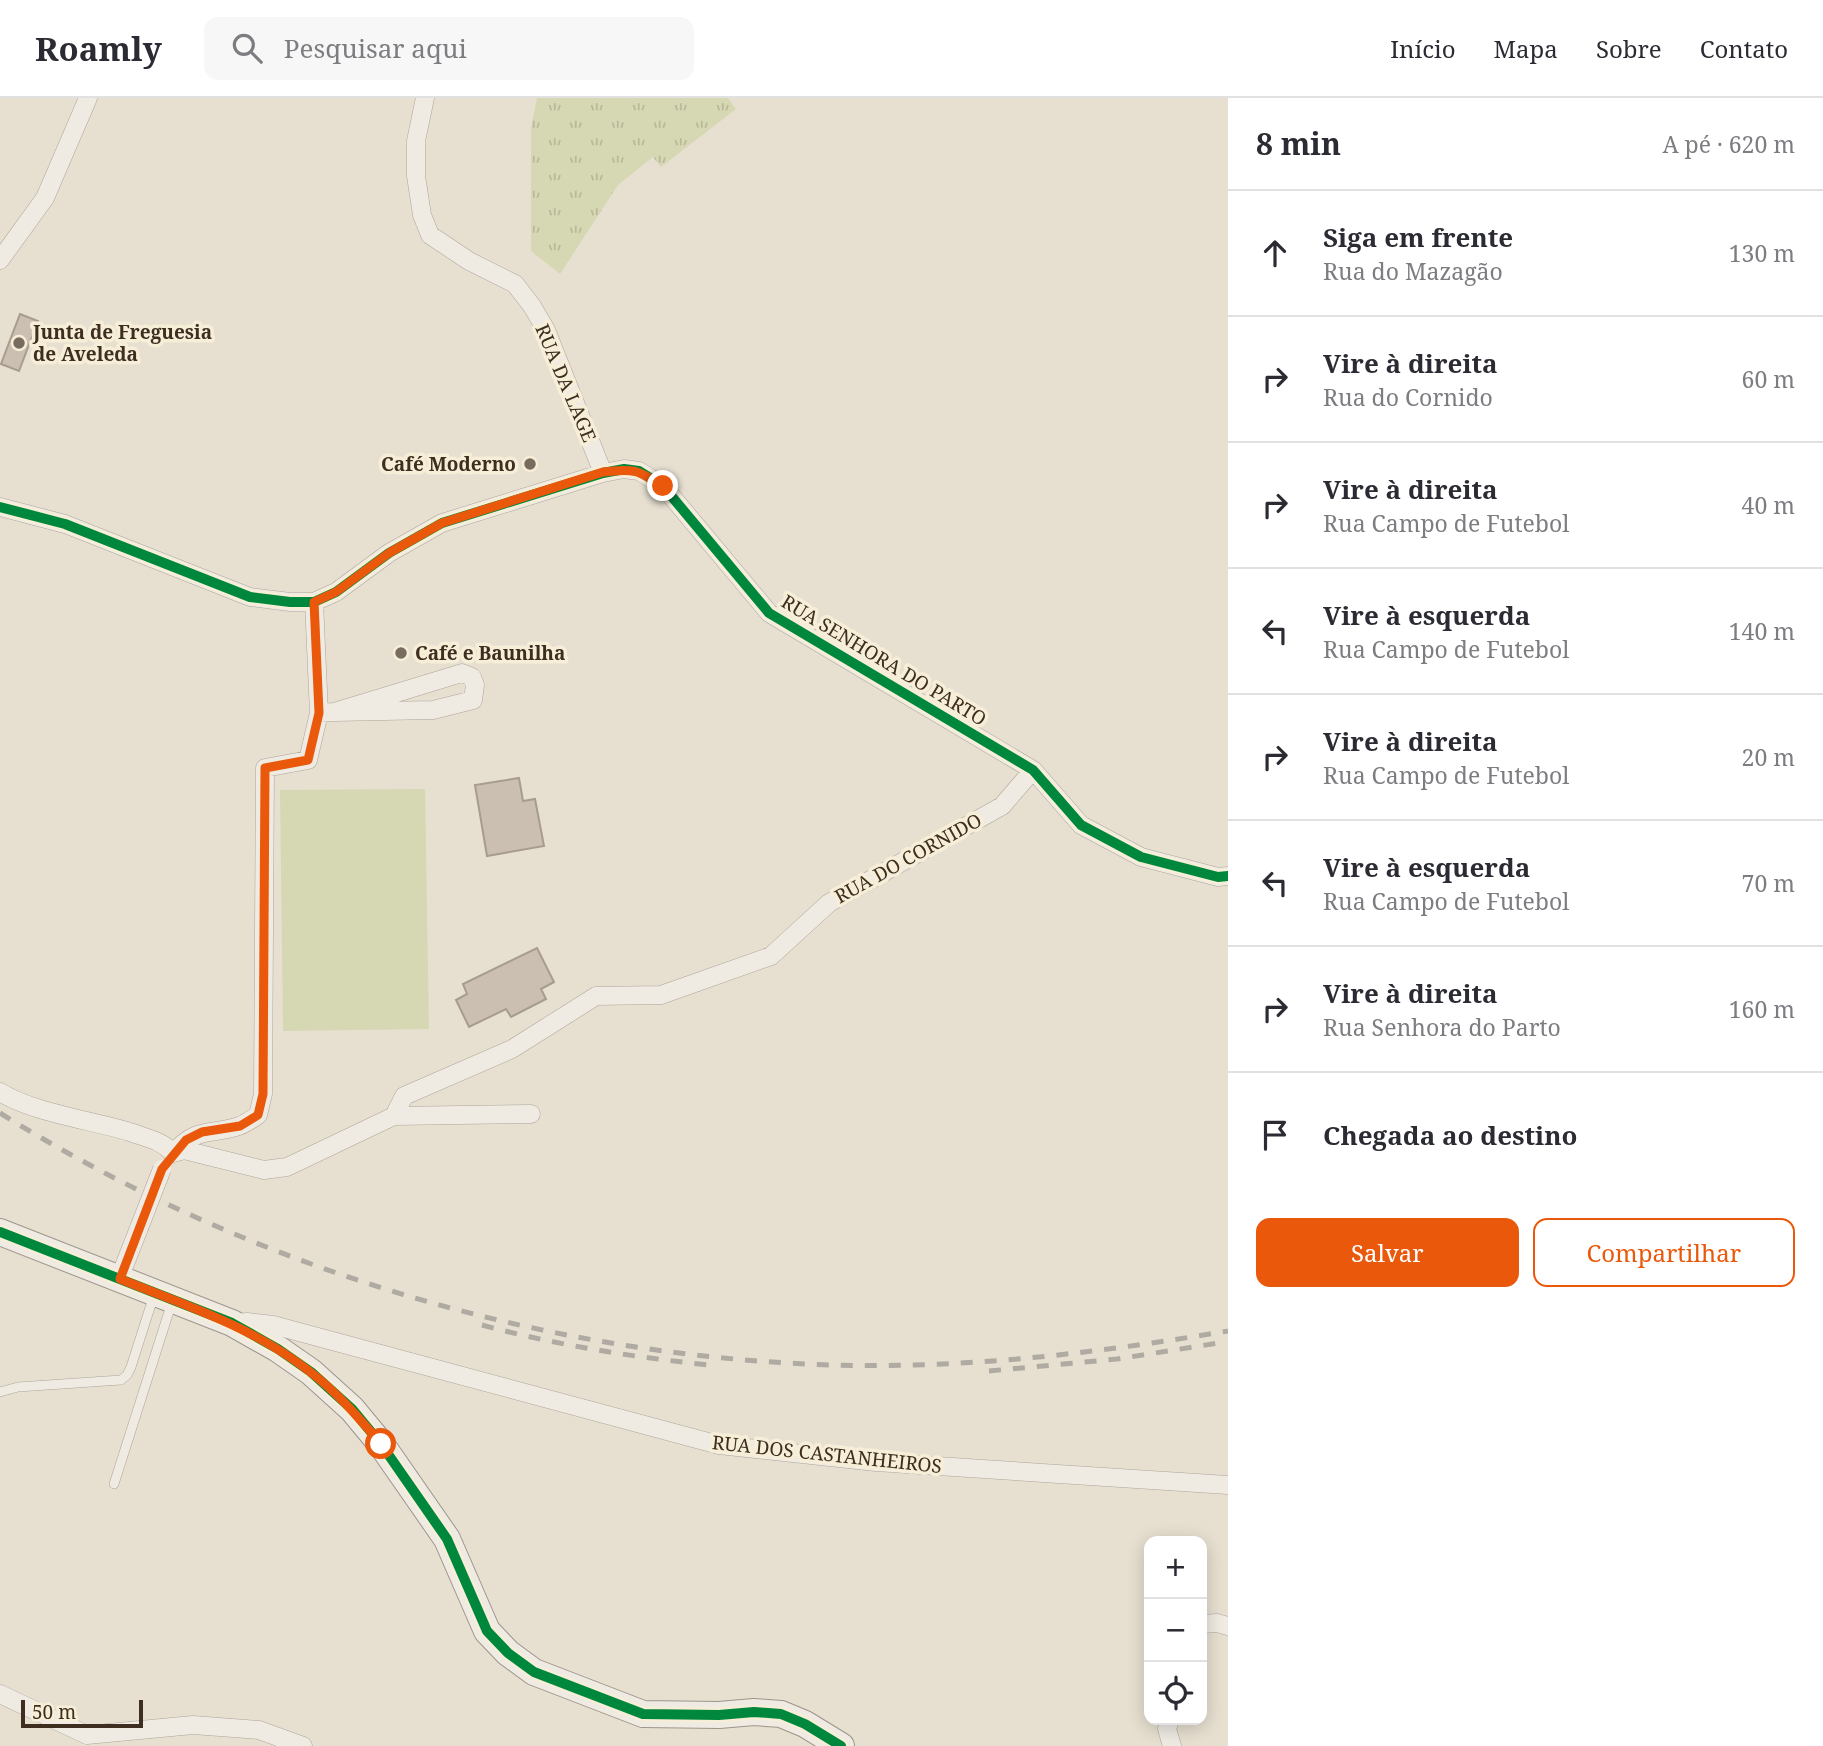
<!DOCTYPE html>
<html lang="pt">
<head>
<meta charset="utf-8">
<style>
	:root { --surface:#fff; --page:#f7f7f7; --text:#2b2b33; --muted:#7c7c81; --line:#e1e1e2; --accent:#ea580c }
	body { margin:0; font-family:"Noto Serif",serif; background:var(--page); color:var(--text) }
	.controls { position:absolute; right:21px; bottom:21px; display:grid; overflow:hidden; border-radius:14px; box-shadow:0 4px 18px #0003 }
	.controls button { width:63px; height:63px; display:grid; place-items:center; padding:0; border:0; border-bottom:2px solid var(--line); background:var(--surface); color:var(--text); font:35px sans-serif }
	.scale { position:absolute; left:21px; bottom:18px; width:122px; box-sizing:border-box; padding-left:7px; border:4px solid #3d2e20; border-top:0; font-size:19px; line-height:24px; white-space:nowrap; color:#3d2e20; -webkit-text-stroke:5px #f7eed8; paint-order:stroke }
	.stop { position:absolute; width:21px; height:21px; margin:-16px; border:5px solid #ea580c; border-radius:50%; background:#fff }
	.stop.end { background:#ea580c; border-color:#fff; box-shadow:0 2px 7px #0008 }
	.list { margin:0; padding:0; list-style:none }
	h2 { display:flex; justify-content:space-between; align-items:center; height:91px; margin:0; padding:0 28px; font-size:30px }
	h2 small { font-size:23px; font-weight:400; color:var(--muted) }
	.list li { display:grid; grid-template-columns:46px 1fr auto; gap:21px; align-items:center; box-sizing:border-box; height:126px; padding:0 28px; border-top:2px solid var(--line) }
	.list b { display:block; font-size:26px; white-space:nowrap }
	.list p { margin:0; font-size:23px; white-space:nowrap; color:var(--muted) }
	.list em { font-size:23px; font-style:normal; color:var(--muted) }
	.actions { display:flex; gap:14px; padding:21px 28px }
	.actions a { flex:1; padding:16px 0; border:2px solid var(--accent); border-radius:14px; text-align:center; font-size:24px; color:var(--accent) }
	.actions .main { background:var(--accent); color:#fff }
	.icon { flex:none; width:38px; height:38px; fill:none; stroke:currentColor; stroke-width:2; stroke-linecap:round; stroke-linejoin:round }
	.map { position:relative; flex:none; width:1228px; height:1648px; overflow:hidden }
	header { display:flex; align-items:center; gap:42px; box-sizing:border-box; height:98px; padding:0 35px; background:var(--surface); border-bottom:2px solid var(--line) }
	header strong { font-size:33px }
	nav { display:flex; gap:38px; margin-inline-start:auto; font-size:24px }
	.search { width:490px; height:63px; background:var(--page); display:flex; align-items:center; gap:18px; box-sizing:border-box; padding:0 24px; border-radius:14px; color:var(--muted); font-size:26px }
	main { display:flex }
	aside { flex:1; background:var(--surface) }
	.map>svg:first-child { display:block }
	.grass { fill:url(#grass-tufts) }
	.green { fill:#d6d7b3 }
	.building { fill:#cbbfb2; stroke:#a89c90; stroke-width:2 }
	.lines { fill:none; stroke-linecap:round; stroke-linejoin:round }
	.lane-casing { stroke:#ada599; stroke-width:10 }
	.street-casing { stroke:#ada599; stroke-width:19 }
	.secondary-casing { stroke:#9c958a; stroke-width:28 }
	.lane { stroke:#efebe3; stroke-width:9 }
	.street { stroke:#efebe3; stroke-width:18 }
	.secondary { stroke:#efebe3; stroke-width:26 }
	.rail { stroke:#afaaa2; stroke-width:5; stroke-dasharray:12 12; stroke-linecap:butt }
	.street-bridge-casing { stroke:#ada599; stroke-width:19; stroke-linecap:butt }
	.street-bridge { stroke:#efebe3; stroke-width:18 }
	.cycleway-casing { stroke:#f7eed8; stroke-width:15 }
	.cycleway { stroke:#00873e; stroke-width:10 }
	.route { stroke:#ea580c; stroke-width:9 }
	.poi-dot { fill:#786c5e; stroke:#f7eed8; stroke-width:2.5 }
	.labels { text-anchor:middle; dominant-baseline:central; stroke-width:7; stroke-linejoin:round; paint-order:stroke }
	.poi-label { font-size:19px; font-weight:bold; fill:#3d2e20; stroke:#f7eed8; text-anchor:start }
	.street-label { font-size:19px; fill:#3d2e20; stroke:#f7eed8 }
</style>
</head>
<body>
<header>
<strong>Roamly</strong>
<div class="search"><svg class="icon" aria-label="search" viewBox="0 0 24 24"><circle cx="10" cy="10" r="6"/><path d="M15 15l6 6"/></svg>Pesquisar aqui</div>
<nav><a>Início</a><a>Mapa</a><a>Sobre</a><a>Contato</a></nav>
</header>
<main>
<div class="map">
<svg width="1228" height="1648" viewBox="0 0 1228 1648">
	<defs>
		<pattern id="grass-tufts" width="24" height="20" patternUnits="userSpaceOnUse" patternTransform="scale(1.75)"><rect width="24" height="20" fill="#d6d7b3"/><path d="M3 7l-1-3M5 7V3M7 7l1-3M15 17l-1-3M17 17v-4M19 17l1-3" fill="none" stroke="#b9b99a"/></pattern>
	</defs>
	<rect width="100%" height="100%" fill="#e7e0d1"/>
	<path class="grass" d="M 537,0 L 728,0 L 736,11 L 661,69 L 653,59 L 618,87 L 560,176 L 531,153 L 531,30 Z"/>
	<path class="green" d="M 425,691 L 429,931 L 283,933 L 280,692 Z"/>
	<path class="building" d="M 20,216 L 38,223 L 19,273 L 1,266 Z
		M 519,680 L 523,703 L 535,701 L 544,748 L 487,758 L 475,687 Z
		M 537,850 L 554,884 L 541,891 L 546,901 L 511,919 L 506,911 L 469,929 L 456,902 L 467,896 L 463,886 Z"/>
	<g class="lines">
		<g class="lane-casing">
			<path id="lane" d="M 0,1294 L 18,1289 L 121,1282 L 127,1277 L 131,1269 L 154,1197
				M 114,1386 L 172,1204"/>
		</g>
		<g class="street-casing">
			<path id="street" d="M 425,0 L 416,43 L 416,78 L 422,117 L 430,137 L 469,163 L 515,186 L 532,208 L 546,232 L 603,375
				M 0,162 L 45,100 L 88,0
				M 0,409 L 65,426 L 250,499 L 290,504 L 314,504 L 336,494 L 389,455 L 442,425 L 603,375 L 624,371 L 639,373 L 663,388 L 769,515 L 1033,672 L 1081,727 L 1141,759 L 1218,779 L 1228,778
				M 319,615 L 334,614 L 462,575 L 472,579 L 475,587 L 473,602 L 433,612 L 334,614
				M 0,994 C 34,1015 90,1022 130,1034 C 146,1040 161,1042 173,1055
				M 394,1018 L 531,1016
				M 173,1055 L 184,1052 L 264,1072 L 287,1069 L 394,1018 L 404,998 L 512,951 L 596,898 L 661,897 L 771,858 L 829,805 L 1002,708 L 1033,672
				M 173,1055 C 198,1028 208,1038 239,1028 C 245,1026 252,1021 258,1017 L 263,996 L 265,670 L 308,662 L 319,615 L 314,504
				M 119,1181 L 139,1130
				M 235,1225 L 247,1224 L 273,1227 L 719,1347 L 876,1364 L 1228,1387
				M 1202,1526 L 1217,1525 L 1228,1528
				M 0,1596 L 87,1637 L 193,1627 L 259,1632 L 303,1648
				M 1170,1622 L 1167,1631 L 1172,1648"/>
		</g>
		<g class="secondary-casing">
			<path id="secondary" d="M 0,1134 L 232,1225 L 278,1251 L 311,1274 L 352,1311 L 381,1346 L 447,1441 L 487,1533 L 508,1555 L 534,1574 L 643,1616 L 719,1617 L 754,1614 L 781,1616 L 805,1626 L 841,1648"/>
		</g>
		<use href="#lane" class="lane"/>
		<use href="#street" class="street"/>
		<use href="#secondary" class="secondary"/>
		<path class="rail" d="M 0,1015 C 247,1169 541,1258 832,1267 C 965,1271 1097,1255 1228,1233
			M 482,1227 C 556,1247 632,1259 709,1267
			M 989,1273 L 1117,1261 L 1225,1244"/>
		<g class="street-bridge-casing">
			<path id="street-bridge" d="M 139,1130 L 162,1071"/>
		</g>
		<use href="#street-bridge" class="street-bridge"/>
		<g class="cycleway-casing">
			<path id="cycleway" d="M 0,409 L 65,426 L 250,499 L 290,504 L 314,504 L 336,494 L 389,455 L 442,425 L 603,375 L 624,371 L 639,373 L 663,388 L 769,515 L 1033,672 L 1081,727 L 1141,759 L 1218,779 L 1228,778
				M 0,1134 L 232,1225 L 278,1251 L 311,1274 L 352,1311 L 381,1346 L 447,1441 L 487,1533 L 508,1555 L 534,1574 L 643,1616 L 719,1617 L 754,1614 L 781,1616 L 805,1626 L 841,1648"/>
		</g>
		<use href="#cycleway" class="cycleway"/>
	</g>
	<g class="lines">
		<path class="route" d="M 381,1346 C 359,1320 337,1294 309,1273 C 253,1229 185,1207 120,1181 L 162,1071 L 186,1042 L 202,1034 L 240,1028 L 258,1017 L 263,996 L 265,670 L 308,662 L 319,615 L 314,504 L 336,494 L 389,455 L 442,425 L 603,374 C 634,370 637,372 663,388"/>
	</g>
	<g class="poi-dot">
		<circle cx="19" cy="245" r="7"/>
		<circle cx="530" cy="366" r="7"/>
		<circle cx="401" cy="555" r="7"/>
	</g>
	<g class="labels">
		<g class="poi-label">
			<text x="33" y="234">Junta de Freguesia<tspan x="33" dy="22">de Aveleda</tspan></text>
			<text x="516" y="366" text-anchor="end">Café Moderno</text>
			<text x="415" y="555">Café e Baunilha</text>
		</g>
		<g class="street-label">
			<text transform="translate(566 285) rotate(67)">RUA DA LAGE</text>
			<text transform="translate(884 562) rotate(31)">RUA SENHORA DO PARTO</text>
			<text transform="translate(908 760) rotate(-29)">RUA DO CORNIDO</text>
			<text transform="translate(827 1356) rotate(6)">RUA DOS CASTANHEIROS</text>
		</g>
	</g>
</svg>
<div class="controls">
<button>+</button>
<button>−</button>
<button><svg class="icon" aria-label="locate" viewBox="0 0 24 24"><circle cx="12" cy="12" r="6"/><path d="M12 2v4M12 18v4M2 12h4M18 12h4"/></svg></button>
</div>
<div class="scale">50 m</div>
<div class="stop" style="left:381px;top:1346px"></div>
<div class="stop end" style="left:663px;top:388px"></div>
</div>
<aside>
<h2>8 min<small>A pé · 620 m</small></h2>
<ul class="list">
<li><svg class="icon" aria-label="ahead" viewBox="0 0 24 24"><path d="M12 20V5M6 11l6-6 6 6"/></svg><div><b>Siga em frente</b><p>Rua do Mazagão</p></div><em>130 m</em></li>
<li><svg class="icon" aria-label="right" viewBox="0 0 24 24"><path d="M7 20v-9h11M14 6l5 5-5 5"/></svg><div><b>Vire à direita</b><p>Rua do Cornido</p></div><em>60 m</em></li>
<li><svg class="icon" aria-label="right" viewBox="0 0 24 24"><path d="M7 20v-9h11M14 6l5 5-5 5"/></svg><div><b>Vire à direita</b><p>Rua Campo de Futebol</p></div><em>40 m</em></li>
<li><svg class="icon" aria-label="left" viewBox="0 0 24 24"><path d="M17 20v-9H6M10 6l-5 5 5 5"/></svg><div><b>Vire à esquerda</b><p>Rua Campo de Futebol</p></div><em>140 m</em></li>
<li><svg class="icon" aria-label="right" viewBox="0 0 24 24"><path d="M7 20v-9h11M14 6l5 5-5 5"/></svg><div><b>Vire à direita</b><p>Rua Campo de Futebol</p></div><em>20 m</em></li>
<li><svg class="icon" aria-label="left" viewBox="0 0 24 24"><path d="M17 20v-9H6M10 6l-5 5 5 5"/></svg><div><b>Vire à esquerda</b><p>Rua Campo de Futebol</p></div><em>70 m</em></li>
<li><svg class="icon" aria-label="right" viewBox="0 0 24 24"><path d="M7 20v-9h11M14 6l5 5-5 5"/></svg><div><b>Vire à direita</b><p>Rua Senhora do Parto</p></div><em>160 m</em></li>
<li><svg class="icon" aria-label="arrive" viewBox="0 0 24 24"><path d="M6 21V4h12l-3 4 3 4H6"/></svg><div><b>Chegada ao destino</b></div></li>
</ul>
<div class="actions"><a class="main">Salvar</a><a>Compartilhar</a></div>
</aside>
</main>
</body>
</html>
